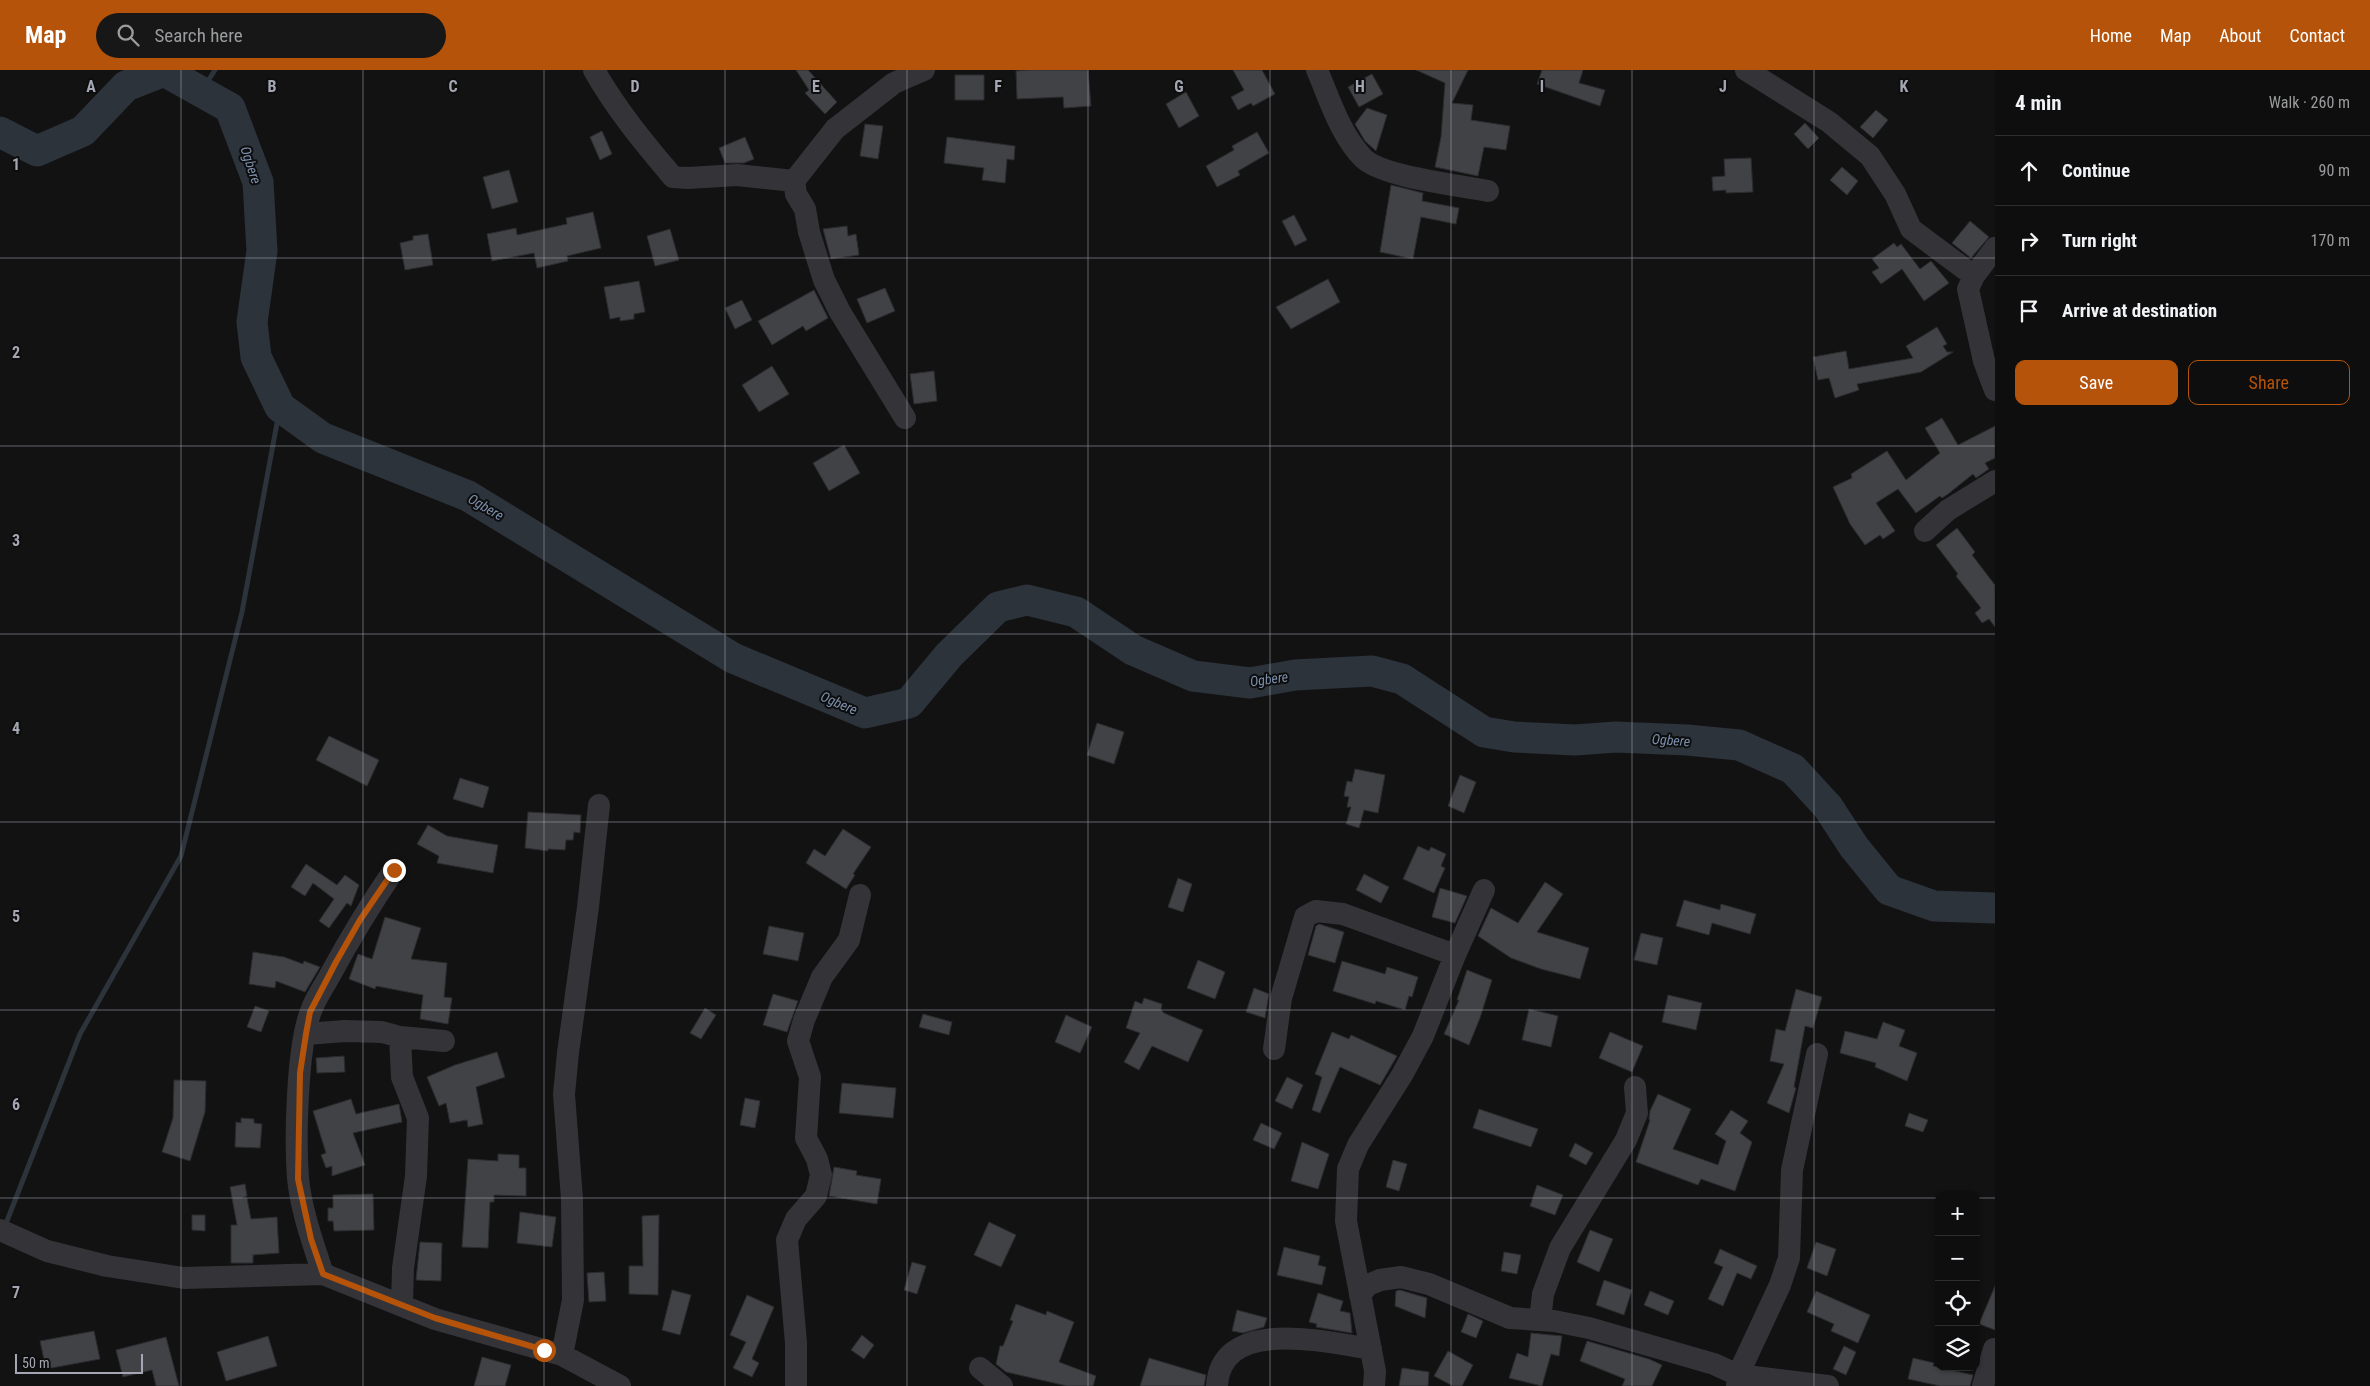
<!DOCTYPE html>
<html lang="en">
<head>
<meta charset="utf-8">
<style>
	:root { --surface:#0e0e0e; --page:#171717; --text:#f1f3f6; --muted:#9b9c9e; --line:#2e2e2e; --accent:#b45309 }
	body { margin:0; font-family:"Roboto Condensed",sans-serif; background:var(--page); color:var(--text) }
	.controls { position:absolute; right:15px; bottom:15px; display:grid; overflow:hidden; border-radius:10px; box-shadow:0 1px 4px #0004 }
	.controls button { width:45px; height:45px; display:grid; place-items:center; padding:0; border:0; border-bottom:1px solid var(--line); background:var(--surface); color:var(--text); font:25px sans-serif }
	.scale { position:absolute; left:15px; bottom:12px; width:128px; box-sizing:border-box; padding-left:5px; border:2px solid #a4a7b3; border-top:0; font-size:14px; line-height:18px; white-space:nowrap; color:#a4a7b3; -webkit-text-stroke:4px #0d0d0e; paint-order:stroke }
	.stop { position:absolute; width:15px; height:15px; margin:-11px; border:4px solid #b45309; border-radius:50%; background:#fff }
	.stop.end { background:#b45309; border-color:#fff; box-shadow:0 1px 5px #0008 }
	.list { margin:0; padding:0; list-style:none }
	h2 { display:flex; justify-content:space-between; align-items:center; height:65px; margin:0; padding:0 20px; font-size:21px }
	h2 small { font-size:16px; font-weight:400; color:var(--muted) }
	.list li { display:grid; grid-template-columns:32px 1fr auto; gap:15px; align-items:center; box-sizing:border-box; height:70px; padding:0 20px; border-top:1px solid var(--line) }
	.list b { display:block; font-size:19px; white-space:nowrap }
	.list em { font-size:16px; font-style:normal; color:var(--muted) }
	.actions { display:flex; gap:10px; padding:15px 20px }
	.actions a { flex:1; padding:11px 0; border:1px solid var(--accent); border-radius:10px; text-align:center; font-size:18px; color:var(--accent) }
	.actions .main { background:var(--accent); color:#fff }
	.icon { flex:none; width:28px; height:28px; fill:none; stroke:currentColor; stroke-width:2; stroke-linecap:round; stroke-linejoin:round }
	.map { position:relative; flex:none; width:1995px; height:1316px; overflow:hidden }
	header { display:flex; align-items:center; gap:30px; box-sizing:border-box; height:70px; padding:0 25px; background:var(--accent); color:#fff }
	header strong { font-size:24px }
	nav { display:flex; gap:28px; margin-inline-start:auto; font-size:18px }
	.search { width:350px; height:45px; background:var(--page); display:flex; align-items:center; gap:12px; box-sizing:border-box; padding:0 18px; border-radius:28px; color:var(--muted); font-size:19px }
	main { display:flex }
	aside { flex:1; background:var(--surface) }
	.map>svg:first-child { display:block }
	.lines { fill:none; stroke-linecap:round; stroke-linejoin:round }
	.stream { stroke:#2c333b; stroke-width:5 }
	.river { stroke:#2c333b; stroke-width:31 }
	.building { fill:#414246; stroke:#2c2c2f }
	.minor { stroke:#333338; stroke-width:22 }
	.route { stroke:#b45309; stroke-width:6 }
	.grid { fill:none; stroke:#a4a7b3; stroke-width:1; stroke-opacity:0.55 }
	.labels { text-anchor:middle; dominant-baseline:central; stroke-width:4; stroke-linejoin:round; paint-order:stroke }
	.water-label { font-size:14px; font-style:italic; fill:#7c90ad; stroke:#0d0d0e }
	.grid-label { font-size:16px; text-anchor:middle; font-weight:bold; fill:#a4a7b3; stroke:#0d0d0e; stroke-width:4; stroke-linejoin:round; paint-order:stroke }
</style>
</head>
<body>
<header>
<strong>Map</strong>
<div class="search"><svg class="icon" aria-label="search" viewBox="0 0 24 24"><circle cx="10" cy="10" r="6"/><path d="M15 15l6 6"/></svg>Search here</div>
<nav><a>Home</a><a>Map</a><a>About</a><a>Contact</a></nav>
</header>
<main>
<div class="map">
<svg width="1995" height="1316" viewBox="0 0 1995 1316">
	<rect width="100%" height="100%" fill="#121213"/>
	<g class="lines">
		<path class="stream" d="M 201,22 L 215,0
			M 5,1156 L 80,964 L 181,786 L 242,542 L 280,337"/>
		<path class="river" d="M 0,62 L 37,81 L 83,61 L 126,16 L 164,1 L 230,38 L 258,112 L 262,181 L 252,252 L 256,287 L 280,337 L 323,368 L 468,426 L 733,588 L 865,643 L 909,633 L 949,585 L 998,537 L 1027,530 L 1076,542 L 1133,580 L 1193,606 L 1250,613 L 1295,605 L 1372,601 L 1402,609 L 1484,662 L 1514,667 L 1575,670 L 1616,667 L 1687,670 L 1739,675 L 1793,699 L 1828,737 L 1854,777 L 1889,820 L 1934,836 L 1995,838"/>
	</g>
	<path class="building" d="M 796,0 L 808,0 L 837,32 L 825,44 L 805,23 L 809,20 Z
		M 1028,0 L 1088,0 L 1091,36 L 1064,38 L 1063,27 L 1017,29 L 1016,1 Z
		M 1233,0 L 1262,0 L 1275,24 L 1253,36 L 1251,33 L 1238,40 L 1231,27 L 1244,20 Z
		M 1416,0 L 1468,0 L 1452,33 L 1473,35 L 1471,50 L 1510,56 L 1506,80 L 1484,77 L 1478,106 L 1435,97 L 1441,67 L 1445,13 Z
		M 1542,0 L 1583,0 L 1579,13 L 1605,20 L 1600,36 L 1537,14 Z
		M 1372,4 L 1383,24 L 1359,37 L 1348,17 Z
		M 955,5 L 984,5 L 984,30 L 955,30 Z
		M 1186,22 L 1199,46 L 1179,58 L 1166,34 Z
		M 1367,38 L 1387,45 L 1376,81 L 1365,71 L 1355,54 Z
		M 1876,40 L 1888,50 L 1873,68 L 1860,57 Z
		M 1805,53 L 1819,68 L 1808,79 L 1794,64 Z
		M 865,54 L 883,56 L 878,89 L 860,86 Z
		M 602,61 L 612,84 L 600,90 L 590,67 Z
		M 1257,62 L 1269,83 L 1238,101 L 1240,105 L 1217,117 L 1206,96 L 1234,80 L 1232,76 Z
		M 745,67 L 754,89 L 744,93 L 725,93 L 719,78 Z
		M 947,67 L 1015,76 L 1014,90 L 1007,89 L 1005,113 L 982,110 L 984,98 L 944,93 Z
		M 1751,88 L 1753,122 L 1726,123 L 1726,120 L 1713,121 L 1712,107 L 1725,106 L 1724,89 Z
		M 1842,97 L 1858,111 L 1847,125 L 1830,110 Z
		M 509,100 L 518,132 L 492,139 L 483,107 Z
		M 1391,115 L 1423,123 L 1422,131 L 1459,138 L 1456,154 L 1421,147 L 1413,189 L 1380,182 Z
		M 593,142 L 601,178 L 567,186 L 568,191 L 537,198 L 534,183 L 492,191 L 487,164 L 516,158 L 517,165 L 567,154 L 566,148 Z
		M 1294,145 L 1307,170 L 1295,176 L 1282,151 Z
		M 1970,151 L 1989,167 L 1971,188 L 1952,173 Z
		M 847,156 L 848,166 L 856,164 L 859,185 L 831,189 L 823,159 Z
		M 670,159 L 679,190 L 655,196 L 647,166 Z
		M 428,164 L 433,195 L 405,200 L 400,173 L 413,170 L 413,166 Z
		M 1894,173 L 1897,177 L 1901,174 L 1920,199 L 1931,191 L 1949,213 L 1924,231 L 1902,199 L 1881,214 L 1872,202 L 1879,198 L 1872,189 Z
		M 1328,209 L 1340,232 L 1291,259 L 1276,237 Z
		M 639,211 L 645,242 L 634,244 L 634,249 L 620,251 L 620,247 L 610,249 L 604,217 Z
		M 885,218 L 895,241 L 867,253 L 857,229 Z
		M 814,220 L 828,248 L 806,261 L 803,256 L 772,275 L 758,251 Z
		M 742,230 L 752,250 L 735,259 L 725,238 Z
		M 1937,257 L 1947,274 L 1943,276 L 1947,282 L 1953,282 L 1921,302 L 1857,314 L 1859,320 L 1835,328 L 1829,308 L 1818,310 L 1813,287 L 1846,281 L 1849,299 L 1913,288 L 1906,276 Z
		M 772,296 L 789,324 L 759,342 L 742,315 Z
		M 934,301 L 937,331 L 914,334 L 910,304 Z
		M 1942,348 L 1958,375 L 1995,356 L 1995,388 L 1985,393 L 1989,399 L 1976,408 L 1973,404 L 1948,424 L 1942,428 L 1940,426 L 1916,443 L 1898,419 L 1876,433 L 1895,461 L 1883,469 L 1880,465 L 1865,475 L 1850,454 L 1833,417 L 1852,408 L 1851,404 L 1887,381 L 1906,410 L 1940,383 L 1925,358 Z
		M 844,375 L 860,403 L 829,421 L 813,393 Z
		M 1957,458 L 1975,482 L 1972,485 L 1995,515 L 1995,557 L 1989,549 L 1982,553 L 1975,543 L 1981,538 L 1956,506 L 1958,504 L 1936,475 Z
		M 1097,653 L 1124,662 L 1114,694 L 1087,685 Z
		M 329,666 L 379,690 L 367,716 L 316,690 Z
		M 1355,699 L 1385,705 L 1378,743 L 1364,740 L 1359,758 L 1346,754 L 1351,737 L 1347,737 L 1349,727 L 1344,726 L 1347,711 L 1352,712 Z
		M 1460,705 L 1476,712 L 1464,743 L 1448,736 Z
		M 460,708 L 489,717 L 483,738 L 453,729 Z
		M 528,742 L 581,745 L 580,763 L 574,762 L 573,770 L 566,770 L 565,780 L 548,779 L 548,781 L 525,778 Z
		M 428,755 L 447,766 L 498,775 L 493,803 L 437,793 L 439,786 L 417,774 Z
		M 843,759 L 871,777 L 853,804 L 855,805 L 846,819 L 806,793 L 814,779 L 825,786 Z
		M 1418,776 L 1429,781 L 1431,777 L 1446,784 L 1441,796 L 1445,798 L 1434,823 L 1403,809 Z
		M 306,794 L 337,815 L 345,805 L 359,815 L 351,836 L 347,833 L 329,858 L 319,851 L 334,829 L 313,813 L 305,826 L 291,817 Z
		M 1364,804 L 1389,817 L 1381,833 L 1356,820 Z
		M 1178,808 L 1192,814 L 1183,842 L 1168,837 Z
		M 1545,812 L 1563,824 L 1537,862 L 1589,878 L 1580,909 L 1541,899 L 1511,888 L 1478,866 L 1491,838 L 1518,853 Z
		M 1440,818 L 1467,826 L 1455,853 L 1432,847 Z
		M 1684,830 L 1720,840 L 1721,834 L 1756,844 L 1750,864 L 1712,853 L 1709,865 L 1676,856 Z
		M 385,847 L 421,858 L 411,889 L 447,893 L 444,927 L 452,928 L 448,954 L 420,949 L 423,925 L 376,916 L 375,919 L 349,909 L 358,884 L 372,889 Z
		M 1319,854 L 1344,862 L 1335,893 L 1308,885 L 1316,856 Z
		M 769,856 L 804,863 L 798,891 L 763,884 Z
		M 1641,863 L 1663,868 L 1657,895 L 1634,890 Z
		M 253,882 L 284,887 L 303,894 L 304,891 L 320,897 L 305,922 L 276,911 L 275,918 L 249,914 Z
		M 1198,890 L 1225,902 L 1215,929 L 1187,918 Z
		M 1342,891 L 1385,904 L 1387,897 L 1418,907 L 1412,927 L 1409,926 L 1405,940 L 1376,931 L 1375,934 L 1333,921 Z
		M 1467,900 L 1492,910 L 1480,948 L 1469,975 L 1444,964 L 1459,930 L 1457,930 Z
		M 1254,918 L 1269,924 L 1265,948 L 1246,942 Z
		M 1796,919 L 1822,927 L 1813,958 L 1805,956 L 1794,1017 L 1796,1018 L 1789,1043 L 1767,1033 L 1784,994 L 1770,991 L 1776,959 L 1785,961 Z
		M 773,924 L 798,931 L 787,962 L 763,955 Z
		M 1668,925 L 1702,933 L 1696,960 L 1662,952 Z
		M 1144,928 L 1162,934 L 1161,940 L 1164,943 L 1203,960 L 1188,992 L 1152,976 L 1139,1000 L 1124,992 L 1140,963 L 1126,958 L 1135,931 L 1142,934 Z
		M 255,936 L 269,941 L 261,962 L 247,957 Z
		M 705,938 L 716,945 L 701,969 L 690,963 Z
		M 1529,939 L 1558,946 L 1551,977 L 1522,970 Z
		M 923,944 L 952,952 L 949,965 L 919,957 Z
		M 1066,945 L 1092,957 L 1080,983 L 1055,972 Z
		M 1883,952 L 1905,960 L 1899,976 L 1917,983 L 1907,1011 L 1875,997 L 1876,993 L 1840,983 L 1845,961 L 1877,969 Z
		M 1332,962 L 1349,969 L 1351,965 L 1397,986 L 1380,1015 L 1340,997 L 1320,1043 L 1312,1040 L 1322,1007 L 1315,1004 Z
		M 1610,962 L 1643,976 L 1632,1002 L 1599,988 Z
		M 497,982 L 505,1007 L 476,1017 L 483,1054 L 468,1057 L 467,1050 L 450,1053 L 446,1033 L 439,1036 L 427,1007 L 455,995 Z
		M 344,986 L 345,1002 L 317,1003 L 316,988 Z
		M 1287,1007 L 1303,1015 L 1292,1039 L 1275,1031 Z
		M 174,1010 L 206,1011 L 205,1042 L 190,1091 L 162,1082 L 173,1048 Z
		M 842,1013 L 896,1018 L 893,1048 L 839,1043 Z
		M 1658,1024 L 1691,1039 L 1673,1079 L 1718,1095 L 1726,1071 L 1715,1064 L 1731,1040 L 1748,1051 L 1740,1063 L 1752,1072 L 1735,1121 L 1701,1109 L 1698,1115 L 1636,1092 L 1650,1050 L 1649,1049 L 1650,1041 Z
		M 745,1028 L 760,1031 L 755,1058 L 740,1055 Z
		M 351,1029 L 356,1044 L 399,1034 L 402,1052 L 353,1063 L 365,1095 L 332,1106 L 332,1096 L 326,1098 L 321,1085 L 326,1083 L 313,1041 Z
		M 1479,1039 L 1538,1059 L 1531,1077 L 1473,1058 Z
		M 1909,1043 L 1928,1050 L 1923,1062 L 1905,1056 Z
		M 241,1048 L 254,1049 L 254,1053 L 262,1054 L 260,1078 L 235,1077 L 236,1052 L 241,1053 Z
		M 1261,1053 L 1282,1063 L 1274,1079 L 1253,1070 Z
		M 1302,1072 L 1329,1084 L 1318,1119 L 1291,1111 Z
		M 1575,1073 L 1593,1083 L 1586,1095 L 1569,1086 Z
		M 498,1084 L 519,1085 L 519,1098 L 526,1098 L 526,1126 L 494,1125 L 494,1132 L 490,1132 L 488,1178 L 462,1177 L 468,1089 L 498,1091 Z
		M 1393,1090 L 1407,1094 L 1399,1121 L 1386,1117 Z
		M 834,1097 L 857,1101 L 856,1105 L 881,1109 L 877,1134 L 829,1126 Z
		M 245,1114 L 247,1126 L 242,1128 L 247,1128 L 251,1149 L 277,1147 L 279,1183 L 253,1185 L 253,1193 L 231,1193 L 231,1155 L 237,1155 L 230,1117 Z
		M 1537,1115 L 1563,1125 L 1555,1145 L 1530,1136 Z
		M 373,1124 L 374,1160 L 334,1161 L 333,1151 L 328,1151 L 328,1138 L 333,1138 L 333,1125 Z
		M 520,1142 L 556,1147 L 552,1177 L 517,1173 Z
		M 192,1145 L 205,1145 L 205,1161 L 192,1160 Z
		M 659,1145 L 658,1225 L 629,1224 L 629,1196 L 643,1196 L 642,1146 Z
		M 989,1152 L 1016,1165 L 1001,1197 L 974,1185 Z
		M 1590,1160 L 1613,1169 L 1599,1202 L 1577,1192 Z
		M 420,1172 L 442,1173 L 441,1211 L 416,1210 Z
		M 1816,1172 L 1836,1179 L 1827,1206 L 1807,1198 Z
		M 1284,1177 L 1320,1186 L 1318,1195 L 1326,1197 L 1322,1215 L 1277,1205 Z
		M 1720,1179 L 1757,1196 L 1751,1209 L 1737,1203 L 1723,1236 L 1708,1229 L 1723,1197 L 1714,1193 Z
		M 1504,1182 L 1521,1185 L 1517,1204 L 1501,1201 Z
		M 912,1192 L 926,1196 L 917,1224 L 904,1220 Z
		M 604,1202 L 606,1231 L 589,1232 L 587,1203 Z
		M 1604,1210 L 1632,1220 L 1624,1245 L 1596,1235 Z
		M 1995,1216 L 1995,1260 L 1979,1254 Z
		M 672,1220 L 691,1225 L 680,1265 L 662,1260 Z
		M 1400,1220 L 1427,1228 L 1425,1248 L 1395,1236 L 1396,1221 Z
		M 1650,1221 L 1674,1231 L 1668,1245 L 1644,1235 Z
		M 1816,1221 L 1870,1245 L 1858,1273 L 1831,1261 L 1834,1254 L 1807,1242 Z
		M 1318,1223 L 1343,1231 L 1340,1241 L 1350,1243 L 1352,1263 L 1316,1257 L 1317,1254 L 1309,1252 Z
		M 747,1225 L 774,1237 L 752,1289 L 759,1293 L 752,1307 L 733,1298 L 746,1272 L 730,1265 Z
		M 1016,1234 L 1046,1245 L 1047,1241 L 1074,1252 L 1059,1292 L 1096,1306 L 1093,1316 L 1067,1316 L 1006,1302 L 996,1294 L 1000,1276 L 1003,1276 L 1013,1251 L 1010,1250 Z
		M 1237,1240 L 1267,1248 L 1264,1257 L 1243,1263 L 1232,1261 Z
		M 1468,1244 L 1483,1251 L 1476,1268 L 1461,1262 Z
		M 94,1261 L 100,1289 L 46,1299 L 40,1271 Z
		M 1531,1263 L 1562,1266 L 1559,1286 L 1551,1284 L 1542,1316 L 1509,1308 L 1517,1283 L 1528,1287 Z
		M 862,1265 L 874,1275 L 864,1289 L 851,1280 Z
		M 268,1266 L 277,1296 L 226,1311 L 217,1282 Z
		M 166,1267 L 179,1316 L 156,1316 L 152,1300 L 123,1307 L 116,1280 Z
		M 1587,1271 L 1649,1289 L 1662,1295 L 1652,1316 L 1622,1316 L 1625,1309 L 1580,1291 Z
		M 1844,1276 L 1856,1282 L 1846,1305 L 1833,1299 Z
		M 1448,1281 L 1473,1295 L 1462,1316 L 1453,1316 L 1434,1306 Z
		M 482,1287 L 511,1295 L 505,1316 L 474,1316 Z
		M 1149,1288 L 1206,1305 L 1204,1316 L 1140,1316 Z
		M 1913,1288 L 1934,1293 L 1933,1296 L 1973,1305 L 1970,1316 L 1940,1316 L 1908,1309 Z
		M 1402,1298 L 1429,1302 L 1428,1316 L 1399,1316 Z"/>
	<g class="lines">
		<path class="minor" d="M 594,0 C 616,39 644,73 673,107 L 688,108 L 737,105 L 794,111
			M 1317,0 C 1330,30 1340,64 1363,88 C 1382,107 1459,115 1488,121
			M 1746,0 L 1829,52 L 1870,86 L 1895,124 L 1911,159 L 1974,206
			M 1995,178 L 1974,206 L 1968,219 L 1984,291 L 1995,320
			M 905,348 L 840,242 L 824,210 L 809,162 L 805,139 L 796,124 L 794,111 L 835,59 L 894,13 L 924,0
			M 1925,461 L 1948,440 L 1995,411
			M 306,964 L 345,961 L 382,962 L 400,967 L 444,971
			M 400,967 L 402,1007 L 418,1048 L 416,1106 L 403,1198 L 402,1234
			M 1274,979 L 1281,928 L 1305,847 L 1316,841 L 1343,844 L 1455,885
			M 0,1160 L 47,1181 L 107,1196 L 184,1208 L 323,1204 L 435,1249 L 562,1285 L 620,1316
			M 323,1204 C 313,1173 301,1140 298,1108 C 295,1068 297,976 311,941 C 315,929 323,918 329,907 C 349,870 370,835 394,800
			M 1360,1225 L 1368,1215 L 1380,1210 L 1401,1207 L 1429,1214 L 1510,1248 L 1554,1251 L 1589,1258 L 1714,1294 L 1738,1305 L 1828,1316
			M 1540,1250 L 1543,1224 L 1560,1178 L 1626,1070 L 1637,1043 L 1635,1017
			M 562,1285 L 573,1230 L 572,1129 L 564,1024 L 568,983 L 588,837 L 599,735
			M 980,1298 L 1002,1316
			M 796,1316 L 796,1273 L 787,1170 L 796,1149 L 816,1126 L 821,1105 L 817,1089 L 806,1068 L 810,1007 L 798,971 L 804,950 L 822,907 L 849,870 L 860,825
			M 1217,1316 C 1221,1246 1326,1272 1371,1279
			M 1374,1316 L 1375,1301 L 1346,1151 L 1348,1099 L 1358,1075 L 1402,1005 L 1423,966 L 1455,885 L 1484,820
			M 1737,1316 L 1738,1305 L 1780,1215 L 1789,1188 L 1792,1100 L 1817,984
			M 1983,1316 L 1994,1279"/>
	</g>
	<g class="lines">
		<path class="route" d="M 394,800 L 360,850 L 336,892 L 310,942 L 306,964 L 300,1003 L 298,1109 L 311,1169 L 323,1204 L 435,1248 L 544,1280"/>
	</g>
	<path class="grid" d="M 181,0 L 181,1316M 363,0 L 363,1316M 544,0 L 544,1316M 725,0 L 725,1316M 907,0 L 907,1316M 1088,0 L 1088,1316M 1270,0 L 1270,1316M 1451,0 L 1451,1316M 1632,0 L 1632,1316M 1814,0 L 1814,1316M 0,188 L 1995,188M 0,376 L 1995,376M 0,564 L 1995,564M 0,752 L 1995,752M 0,940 L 1995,940M 0,1128 L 1939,1128M 1976,1128 L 1995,1128"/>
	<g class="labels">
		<g class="water-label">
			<text transform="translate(251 95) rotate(72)">Ogbere</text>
			<text transform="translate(486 437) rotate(30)">Ogbere</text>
			<text transform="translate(1269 609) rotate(-8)">Ogbere</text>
			<text transform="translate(839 633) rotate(23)">Ogbere</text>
			<text transform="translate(1671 670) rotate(4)">Ogbere</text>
		</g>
	</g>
	<g class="grid-label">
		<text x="91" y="22">A</text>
		<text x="272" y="22">B</text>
		<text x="453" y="22">C</text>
		<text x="635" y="22">D</text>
		<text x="816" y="22">E</text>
		<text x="998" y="22">F</text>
		<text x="1179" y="22">G</text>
		<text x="1360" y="22">H</text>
		<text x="1542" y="22">I</text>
		<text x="1723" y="22">J</text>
		<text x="1904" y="22">K</text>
		<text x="16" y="100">1</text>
		<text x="16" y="288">2</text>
		<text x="16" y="476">3</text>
		<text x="16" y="664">4</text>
		<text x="16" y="852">5</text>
		<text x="16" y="1040">6</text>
		<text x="16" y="1228">7</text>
	</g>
</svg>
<div class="controls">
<button>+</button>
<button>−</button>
<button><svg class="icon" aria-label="locate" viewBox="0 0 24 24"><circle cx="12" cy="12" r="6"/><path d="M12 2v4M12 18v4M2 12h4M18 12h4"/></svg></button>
<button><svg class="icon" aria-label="layers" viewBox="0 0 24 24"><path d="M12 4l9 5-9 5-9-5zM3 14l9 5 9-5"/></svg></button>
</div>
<div class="scale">50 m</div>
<div class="stop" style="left:544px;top:1280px"></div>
<div class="stop end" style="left:394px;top:800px"></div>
</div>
<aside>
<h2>4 min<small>Walk · 260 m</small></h2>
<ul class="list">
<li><svg class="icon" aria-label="ahead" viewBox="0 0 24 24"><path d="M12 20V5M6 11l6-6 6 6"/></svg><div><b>Continue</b></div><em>90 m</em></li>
<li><svg class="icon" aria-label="right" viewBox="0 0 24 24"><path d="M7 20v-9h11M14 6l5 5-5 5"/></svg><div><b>Turn right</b></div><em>170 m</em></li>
<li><svg class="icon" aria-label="arrive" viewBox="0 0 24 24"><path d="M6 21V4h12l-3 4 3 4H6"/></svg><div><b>Arrive at destination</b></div></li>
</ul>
<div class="actions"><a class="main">Save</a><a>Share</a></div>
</aside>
</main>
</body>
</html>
